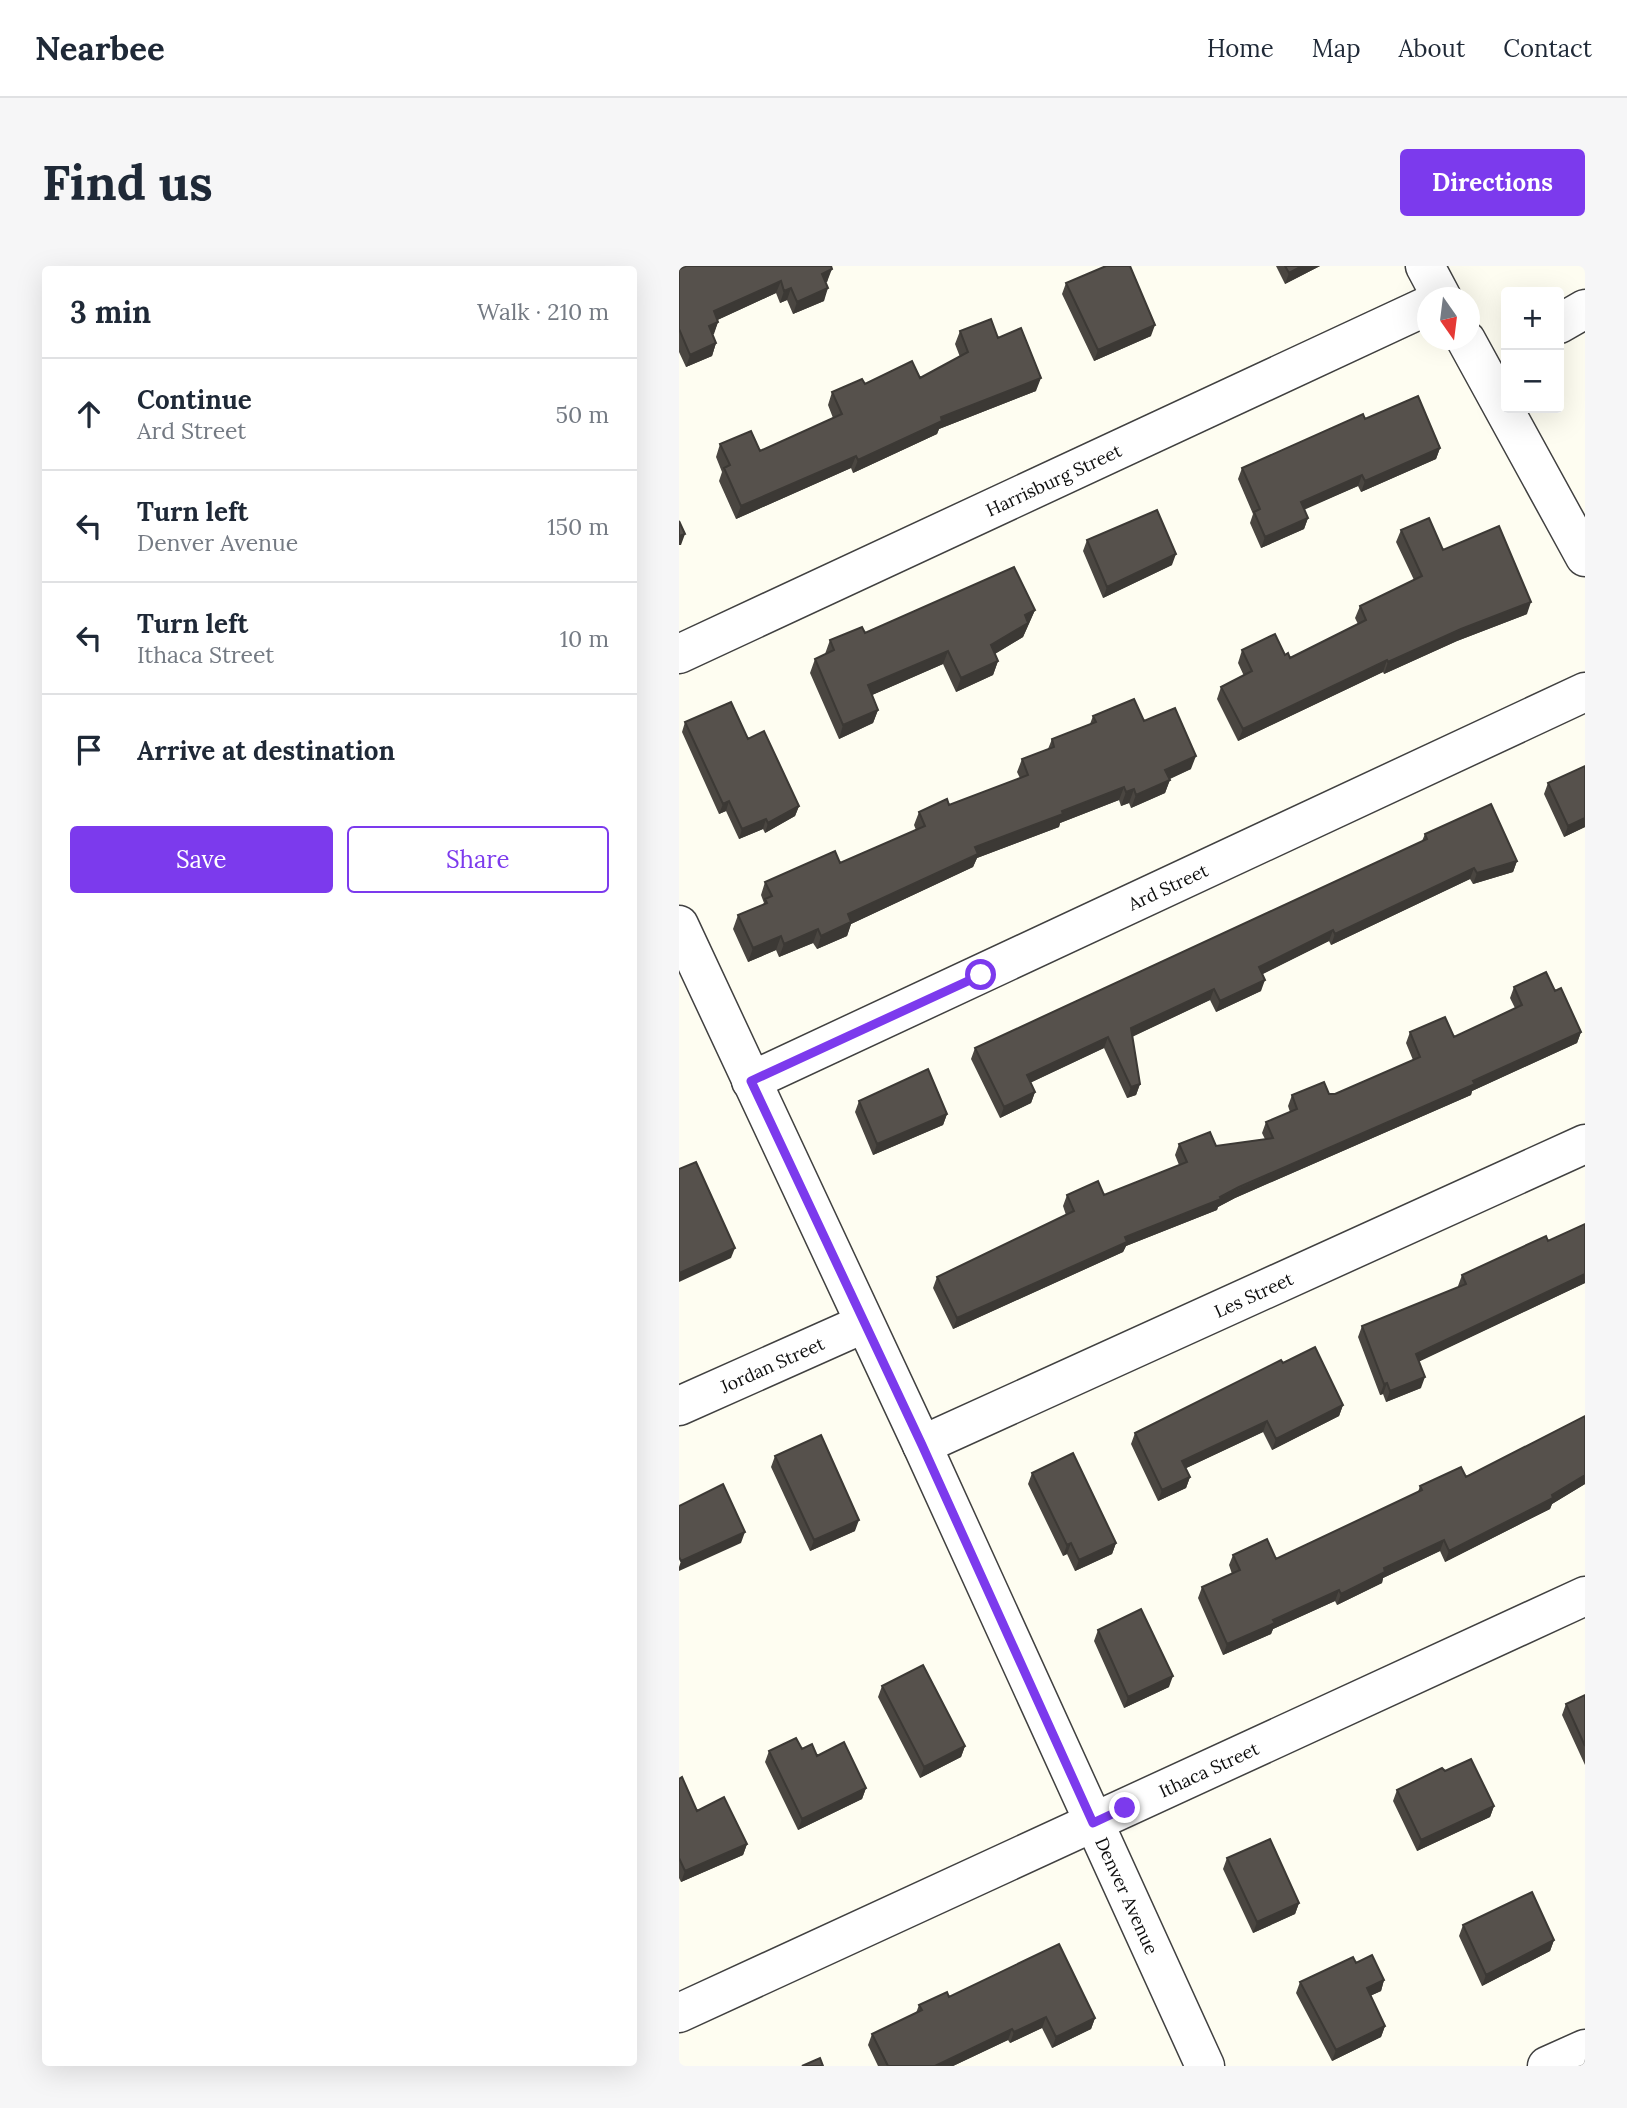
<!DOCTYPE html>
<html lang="en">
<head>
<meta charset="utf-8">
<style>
	:root { --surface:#fff; --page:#f6f6f7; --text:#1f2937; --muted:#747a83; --line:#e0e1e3; --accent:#7c3aed }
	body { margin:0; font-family:Lora,serif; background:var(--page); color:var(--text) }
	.controls { position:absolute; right:21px; top:21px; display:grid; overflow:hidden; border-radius:7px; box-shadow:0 7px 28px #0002 }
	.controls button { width:63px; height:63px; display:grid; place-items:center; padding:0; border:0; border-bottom:2px solid var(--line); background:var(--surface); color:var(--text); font:35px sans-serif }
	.compass { position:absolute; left:738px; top:21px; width:63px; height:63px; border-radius:50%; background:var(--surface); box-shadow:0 7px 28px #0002; rotate:166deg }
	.stop { position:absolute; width:21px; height:21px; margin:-16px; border:5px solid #7c3aed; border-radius:50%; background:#fff }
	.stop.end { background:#7c3aed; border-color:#fff; box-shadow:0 2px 7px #0008 }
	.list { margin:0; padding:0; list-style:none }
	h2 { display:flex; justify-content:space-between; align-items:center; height:91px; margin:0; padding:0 28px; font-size:30px }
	h2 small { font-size:23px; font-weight:400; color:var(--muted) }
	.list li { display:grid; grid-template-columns:46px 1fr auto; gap:21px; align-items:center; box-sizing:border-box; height:112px; padding:0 28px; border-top:2px solid var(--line) }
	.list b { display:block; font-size:26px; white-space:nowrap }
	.list p { margin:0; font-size:23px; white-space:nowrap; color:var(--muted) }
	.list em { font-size:23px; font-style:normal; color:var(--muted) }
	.actions { display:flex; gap:14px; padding:21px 28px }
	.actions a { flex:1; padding:16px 0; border:2px solid var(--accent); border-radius:7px; text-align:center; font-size:24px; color:var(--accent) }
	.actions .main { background:var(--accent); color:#fff }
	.icon { flex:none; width:38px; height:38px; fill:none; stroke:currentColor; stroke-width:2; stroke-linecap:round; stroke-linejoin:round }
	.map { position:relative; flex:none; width:906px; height:1800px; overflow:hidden; border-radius:7px }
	header { display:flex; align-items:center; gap:42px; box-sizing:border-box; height:98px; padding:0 35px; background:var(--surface); border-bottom:2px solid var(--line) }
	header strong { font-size:33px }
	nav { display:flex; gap:38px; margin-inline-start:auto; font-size:24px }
	.intro { display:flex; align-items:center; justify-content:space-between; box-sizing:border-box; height:168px; padding:0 42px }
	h1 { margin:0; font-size:49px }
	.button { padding:18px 32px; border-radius:7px; background:var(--accent); color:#fff; font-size:24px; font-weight:700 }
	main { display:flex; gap:42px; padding:0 42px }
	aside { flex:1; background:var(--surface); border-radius:7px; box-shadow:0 7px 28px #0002 }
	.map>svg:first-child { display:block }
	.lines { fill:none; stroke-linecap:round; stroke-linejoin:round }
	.street-casing { stroke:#414141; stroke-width:41 }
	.street { stroke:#fff; stroke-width:38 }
	.wall { fill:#4a4641 }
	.shaded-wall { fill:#3c3935 }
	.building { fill:#56514c; stroke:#3c3935; stroke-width:2 }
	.route { stroke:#7c3aed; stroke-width:9 }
	.labels { text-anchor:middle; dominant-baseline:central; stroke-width:7; stroke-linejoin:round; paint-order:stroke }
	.street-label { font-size:18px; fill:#0e0e0e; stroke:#fff }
</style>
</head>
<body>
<header>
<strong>Nearbee</strong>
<nav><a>Home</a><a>Map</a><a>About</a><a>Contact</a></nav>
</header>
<div class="intro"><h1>Find us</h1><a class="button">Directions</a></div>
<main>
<aside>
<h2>3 min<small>Walk · 210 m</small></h2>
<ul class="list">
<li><svg class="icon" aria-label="ahead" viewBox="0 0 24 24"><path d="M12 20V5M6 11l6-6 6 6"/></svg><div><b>Continue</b><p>Ard Street</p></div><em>50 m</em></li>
<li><svg class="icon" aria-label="left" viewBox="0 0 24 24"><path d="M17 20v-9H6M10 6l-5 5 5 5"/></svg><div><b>Turn left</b><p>Denver Avenue</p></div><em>150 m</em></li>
<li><svg class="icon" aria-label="left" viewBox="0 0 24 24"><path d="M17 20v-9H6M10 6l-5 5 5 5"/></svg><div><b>Turn left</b><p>Ithaca Street</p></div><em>10 m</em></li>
<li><svg class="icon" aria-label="arrive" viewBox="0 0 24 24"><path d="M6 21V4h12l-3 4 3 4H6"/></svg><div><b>Arrive at destination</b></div></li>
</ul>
<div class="actions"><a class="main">Save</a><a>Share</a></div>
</aside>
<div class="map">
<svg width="906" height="1800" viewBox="0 0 906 1800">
	<rect width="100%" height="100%" fill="#fefdf1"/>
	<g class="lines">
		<g class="street-casing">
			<g id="street">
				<path d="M 746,0 L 763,32"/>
				<path d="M 880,58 L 906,43"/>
				<path d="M 787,74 L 906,291"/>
				<path id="s1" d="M 0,388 L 748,40"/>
				<path id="s2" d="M 0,659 L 243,1179 L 526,1800"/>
				<path id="s3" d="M 72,815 L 906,426"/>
				<path id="s4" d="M 0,1140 L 184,1058"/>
				<path id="s5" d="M 243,1179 L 906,878"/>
				<path id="s6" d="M 0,1747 L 906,1330"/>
				<path d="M 868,1800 L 906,1783"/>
			</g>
		</g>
		<use href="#street" class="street"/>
	</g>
	<path class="wall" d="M 597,0 L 641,0 L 606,18 Z
		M 152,1 L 148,16 L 147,16 L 145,35 L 114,48 L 108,34 L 101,37 L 97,27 L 38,54 L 39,56 L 34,69 L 37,77 L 33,90 L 7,101 L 0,86 L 0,3 Z
		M 387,17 L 472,70 L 415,95 L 383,28 Z
		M 281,65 L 319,72 L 357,125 L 260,163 L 258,168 L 174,207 L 172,202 L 57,253 L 40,215 L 43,206 L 37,191 L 41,178 L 81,185 L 154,152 L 149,139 L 153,126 L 186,118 L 241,112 L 281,91 L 276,78 Z
		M 686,153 L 761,182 L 757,193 L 682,226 L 679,220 L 625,243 L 629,252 L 625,263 L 582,282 L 571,257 L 574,248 L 559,213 L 563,202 Z
		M 722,264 L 764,284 L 848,348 L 778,375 L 705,408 L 704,406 L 559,475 L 538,433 L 542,421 L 565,410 L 559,397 L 563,384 L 606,389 L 611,392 L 679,358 L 676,352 L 681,340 L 735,314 L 717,276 Z
		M 408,274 L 493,299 L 424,332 L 404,285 Z
		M 356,344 L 344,371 L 316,388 L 319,395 L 314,409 L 277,426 L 264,398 L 193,429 L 199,444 L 194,457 L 160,473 L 131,407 L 136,393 L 146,388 L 151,374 L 186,367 Z
		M 414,450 L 465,455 L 512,503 L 491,513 L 486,527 L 452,542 L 450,537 L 442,540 L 440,534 L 381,557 L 380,561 L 298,592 L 294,601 L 172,658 L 168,670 L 138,683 L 134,677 L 100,691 L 97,684 L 69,696 L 54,663 L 59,649 L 84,639 L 85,637 L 82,629 L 86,616 L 161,597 L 237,564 L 235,559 L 240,546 L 270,539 L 341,512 L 338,506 L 343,493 L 369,483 L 373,473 L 411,458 Z
		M 6,456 L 69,473 L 120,540 L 116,550 L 86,567 L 84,563 L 60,573 L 47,545 L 40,548 L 3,466 Z
		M 869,517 L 906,561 L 885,571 L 865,528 Z
		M 746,568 L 838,595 L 834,606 L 794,618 L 791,613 L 652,679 L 650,675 L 583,708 L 582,725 L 537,746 L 531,734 L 453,771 L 461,818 L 457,829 L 448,832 L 425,782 L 351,817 L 356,826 L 352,837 L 321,852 L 292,793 L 296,782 L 743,575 Z
		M 835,721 L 876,725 L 902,766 L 898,777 L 793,825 L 792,829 L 556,932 L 539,941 L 538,944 L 447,980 L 444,986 L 274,1063 L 254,1022 L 258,1011 L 387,949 L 384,940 L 388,929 L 425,929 L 500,899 L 496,889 L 500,878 L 537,880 L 586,873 L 583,867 L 587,856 L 611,846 L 609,840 L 613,829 L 656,828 L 734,794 L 727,777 L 731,766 L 775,771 L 836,742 L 831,732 Z
		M 180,835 L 268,848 L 264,859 L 194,889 L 176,846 Z
		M 906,958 L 906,1017 L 740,1095 L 742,1122 L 707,1136 L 704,1128 L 701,1129 L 679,1071 L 683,1060 L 780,1021 L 779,1020 L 783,1009 L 869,975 Z
		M 604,1097 L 664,1139 L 660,1150 L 593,1184 L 584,1166 L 507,1202 L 511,1211 L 507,1222 L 479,1235 L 452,1178 L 456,1167 Z
		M 906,1150 L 906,1218 L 873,1238 L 871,1243 L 766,1296 L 761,1285 L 704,1312 L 703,1317 L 658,1339 L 656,1335 L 594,1363 L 592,1368 L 544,1389 L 519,1332 L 523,1321 L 553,1308 L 550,1299 L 554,1289 L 597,1293 L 739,1226 L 741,1220 L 787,1211 Z
		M 96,1190 L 176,1265 L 131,1285 L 92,1201 Z
		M 353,1207 L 437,1277 L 433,1288 L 396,1305 L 388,1288 L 384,1290 L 349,1218 Z
		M 419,1364 L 490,1421 L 445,1442 L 415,1375 Z
		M 203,1420 L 286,1480 L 282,1491 L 241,1512 L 199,1431 Z
		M 906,1429 L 906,1499 L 883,1449 L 887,1438 Z
		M 123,1483 L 187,1522 L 183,1533 L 119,1564 L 86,1496 L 90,1485 Z
		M 0,1513 L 18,1545 L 68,1578 L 64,1589 L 2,1616 L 0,1612 Z
		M 718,1524 L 815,1540 L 811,1551 L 738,1585 L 714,1535 Z
		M 548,1592 L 620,1637 L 616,1648 L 574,1667 L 544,1603 Z
		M 784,1659 L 875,1674 L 871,1685 L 803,1720 L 780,1670 Z
		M 677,1697 L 705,1714 L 702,1725 L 691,1730 L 706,1760 L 702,1771 L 653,1795 L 617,1727 L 621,1716 Z
		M 270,1731 L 416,1752 L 412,1763 L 373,1782 L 363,1762 L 331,1777 L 329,1774 L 274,1800 L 199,1800 L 189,1779 L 193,1768 L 237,1747 L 240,1739 Z"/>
	<path class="shaded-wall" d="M 623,0 L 641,0 L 606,18 L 610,7 Z
		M 153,3 L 148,16 L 139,20 L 143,8 Z
		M 102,15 L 97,27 L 30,58 L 35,45 Z
		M 112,22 L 108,34 L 101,37 L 105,25 Z
		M 149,22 L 145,35 L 114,48 L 118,36 Z
		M 39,56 L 35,68 L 25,72 L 30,60 Z
		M 476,59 L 472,70 L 415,95 L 419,84 Z
		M 37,77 L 33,90 L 7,101 L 11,89 Z
		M 362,112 L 357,125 L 260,163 L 258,168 L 174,207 L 179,194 L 262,151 Z
		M 761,182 L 757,193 L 682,226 L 686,215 Z
		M 177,190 L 172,202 L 57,253 L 62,240 Z
		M 683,209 L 679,220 L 618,247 L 622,236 Z
		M 629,252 L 625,263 L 582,282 L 586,271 Z
		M 6,268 L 2,279 L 0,279 L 0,270 Z
		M 497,288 L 493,299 L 424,332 L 428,321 Z
		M 852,336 L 848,348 L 778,375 L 705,408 L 709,396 L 782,363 Z
		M 356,344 L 344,371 L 307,393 L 312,379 L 346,349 Z
		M 269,385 L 264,398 L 184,433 L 189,419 Z
		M 708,394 L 704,406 L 559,475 L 564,463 Z
		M 319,395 L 314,409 L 277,426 L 282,412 Z
		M 199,444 L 194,457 L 160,473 L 164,459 Z
		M 517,490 L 512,503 L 481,517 L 486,504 Z
		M 491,514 L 486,527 L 452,542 L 457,529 Z
		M 445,521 L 440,534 L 381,557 L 380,561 L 298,592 L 294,601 L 172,658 L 168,670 L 138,683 L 142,670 L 169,648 L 296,581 L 383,545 Z
		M 455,523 L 450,537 L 442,540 L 447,526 Z
		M 50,535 L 47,545 L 40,548 L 44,538 Z
		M 120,540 L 116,550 L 86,567 L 89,557 Z
		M 906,552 L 906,561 L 885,571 L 889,560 Z
		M 87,553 L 84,563 L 60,573 L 63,563 Z
		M 838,595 L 834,606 L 794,618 L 798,607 Z
		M 795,602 L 791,613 L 652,679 L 656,668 Z
		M 139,663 L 134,677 L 100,691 L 105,678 Z
		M 654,664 L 650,675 L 576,712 L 580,701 Z
		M 102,670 L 97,684 L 69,696 L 74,682 Z
		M 586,714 L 582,725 L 537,746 L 541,735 Z
		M 535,723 L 531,734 L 448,773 L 452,762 Z
		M 902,766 L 898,777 L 793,825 L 792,829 L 556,932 L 539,941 L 538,944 L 447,980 L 444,986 L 274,1063 L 278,1052 L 446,971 L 541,931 Z
		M 429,771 L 425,782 L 344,820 L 348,809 Z
		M 461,818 L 457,829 L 448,832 L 452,821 Z
		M 356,826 L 352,837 L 321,852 L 325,841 Z
		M 268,848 L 264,859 L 194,889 L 198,878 Z
		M 56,982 L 52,992 L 0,1016 L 0,1007 Z
		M 906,1008 L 906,1017 L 733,1099 L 737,1088 Z
		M 746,1111 L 742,1122 L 707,1136 L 711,1125 Z
		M 708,1117 L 704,1128 L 701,1129 L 705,1118 Z
		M 664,1139 L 660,1150 L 593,1184 L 597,1173 Z
		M 588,1155 L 584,1166 L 499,1206 L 503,1195 Z
		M 906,1209 L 906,1218 L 873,1238 L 871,1243 L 766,1296 L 770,1285 L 873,1229 Z
		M 511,1211 L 507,1222 L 479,1235 L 483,1224 Z
		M 180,1254 L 176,1265 L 131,1285 L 135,1274 Z
		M 66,1266 L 62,1277 L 0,1305 L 0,1301 L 2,1295 Z
		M 765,1274 L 761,1285 L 704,1312 L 703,1317 L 658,1339 L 662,1328 L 705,1302 Z
		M 392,1277 L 388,1288 L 384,1290 L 388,1279 Z
		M 437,1277 L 433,1288 L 396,1305 L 400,1294 Z
		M 660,1324 L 656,1335 L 594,1363 L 592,1368 L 544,1389 L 548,1378 L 594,1354 Z
		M 494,1410 L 490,1421 L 445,1442 L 449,1431 Z
		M 286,1480 L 282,1491 L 241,1512 L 245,1501 Z
		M 187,1522 L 183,1533 L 119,1564 L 123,1553 Z
		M 815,1540 L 811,1551 L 738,1585 L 742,1574 Z
		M 68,1578 L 64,1589 L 2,1616 L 6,1605 Z
		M 620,1637 L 616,1648 L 574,1667 L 578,1656 Z
		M 875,1674 L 871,1685 L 803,1720 L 807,1709 Z
		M 705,1714 L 702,1725 L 684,1733 L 688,1722 Z
		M 367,1751 L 363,1762 L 331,1777 L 335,1766 Z
		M 416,1752 L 412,1763 L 373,1782 L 377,1771 Z
		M 706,1760 L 702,1771 L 653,1795 L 657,1784 Z
		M 333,1763 L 329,1774 L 274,1800 L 256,1800 Z"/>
	<path class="building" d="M 7,0 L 152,0 L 153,3 L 143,8 L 149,22 L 118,36 L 112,22 L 105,25 L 102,15 L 35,45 L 39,56 L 30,60 L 37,77 L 11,89 L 0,63 L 0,3 Z
		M 427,0 L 451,0 L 476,59 L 419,84 L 387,17 Z
		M 606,0 L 623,0 L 610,7 Z
		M 312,53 L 319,72 L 342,62 L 362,112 L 262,151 L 263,155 L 179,194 L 177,190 L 62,240 L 45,202 L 51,199 L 41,178 L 72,165 L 81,185 L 163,148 L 153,126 L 183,113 L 186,118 L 233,95 L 241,112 L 289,86 L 281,65 Z
		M 739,130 L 761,182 L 686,215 L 683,209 L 622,236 L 629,252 L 586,271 L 575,246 L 581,243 L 563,202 L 684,148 L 686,153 Z
		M 478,244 L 497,288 L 428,321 L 408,274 Z
		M 750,252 L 764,284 L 820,260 L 852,336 L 782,363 L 709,396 L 708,394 L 564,463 L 542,421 L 573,405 L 563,384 L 596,368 L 606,389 L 609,387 L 611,392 L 687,354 L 681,340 L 743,310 L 722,264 Z
		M 0,255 L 6,268 L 0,270 Z
		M 335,301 L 356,344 L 346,349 L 349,357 L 312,379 L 319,395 L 282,412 L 269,385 L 189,419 L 199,444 L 164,459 L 136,393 L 155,384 L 151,374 L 183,361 L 186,367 Z
		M 455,433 L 465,455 L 496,442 L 517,490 L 486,504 L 491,514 L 457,529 L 455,523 L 447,526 L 445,521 L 383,545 L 384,548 L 296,581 L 299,588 L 169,648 L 172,656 L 142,670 L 139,663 L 105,678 L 102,670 L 74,682 L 59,649 L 88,637 L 86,633 L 93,630 L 86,616 L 156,585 L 161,597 L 246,560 L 240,546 L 268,533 L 270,539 L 349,509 L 343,493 L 375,481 L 373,473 L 417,456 L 414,450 Z
		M 52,436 L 69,473 L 85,465 L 120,540 L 89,557 L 87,553 L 63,563 L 50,535 L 44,538 L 6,456 Z
		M 906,500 L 906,552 L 889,560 L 869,517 Z
		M 812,538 L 838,595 L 798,607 L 795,602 L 656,668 L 654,664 L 580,701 L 586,714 L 541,735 L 535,723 L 452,762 L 461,818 L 452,821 L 429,771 L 348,809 L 356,826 L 325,841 L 296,782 L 748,573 L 746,568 Z
		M 867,706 L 876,725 L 882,722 L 902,766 L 794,815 L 796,818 L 560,921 L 541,931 L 542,933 L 446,971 L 448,976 L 278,1052 L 258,1011 L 395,945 L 388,929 L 419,915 L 425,929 L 508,896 L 500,878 L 531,866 L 537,880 L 594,872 L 587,856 L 618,843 L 613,829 L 645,816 L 650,828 L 656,828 L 741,791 L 731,766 L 766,751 L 775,771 L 843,739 L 835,721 Z
		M 249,803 L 268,848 L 198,878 L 180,835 Z
		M 17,896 L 56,982 L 0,1007 L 0,903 Z
		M 906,958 L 906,1008 L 737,1088 L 746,1111 L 711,1125 L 708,1117 L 705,1118 L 683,1060 L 787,1018 L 783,1009 L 867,970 L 869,975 Z
		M 636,1081 L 664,1139 L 597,1173 L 588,1155 L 503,1195 L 511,1211 L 483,1224 L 456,1167 L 602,1094 L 604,1097 Z
		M 906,1150 L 906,1209 L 873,1229 L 874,1232 L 770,1285 L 765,1274 L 705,1302 L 706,1306 L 662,1328 L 660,1324 L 594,1354 L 596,1357 L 548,1378 L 523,1321 L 561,1304 L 554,1289 L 588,1273 L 597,1293 L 743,1224 L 741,1220 L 782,1201 L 787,1211 Z
		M 142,1169 L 180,1254 L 135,1274 L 96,1190 Z
		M 394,1187 L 437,1277 L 400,1294 L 392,1277 L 388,1279 L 353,1207 Z
		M 44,1218 L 66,1266 L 2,1295 L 0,1291 L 0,1240 Z
		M 462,1343 L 494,1410 L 449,1431 L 419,1364 Z
		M 244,1399 L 286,1480 L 245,1501 L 203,1420 Z
		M 906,1429 L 906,1480 L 887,1438 Z
		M 117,1472 L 123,1483 L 133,1478 L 138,1490 L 165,1476 L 187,1522 L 123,1553 L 90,1485 Z
		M 792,1493 L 815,1540 L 742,1574 L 718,1524 L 763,1502 L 766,1505 Z
		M 3,1511 L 18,1545 L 45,1531 L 68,1578 L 6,1605 L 0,1592 L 0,1513 Z
		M 591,1573 L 620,1637 L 578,1656 L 548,1592 Z
		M 853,1626 L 875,1674 L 807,1709 L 784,1659 Z
		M 380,1678 L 416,1752 L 377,1771 L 367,1751 L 335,1766 L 333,1763 L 256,1800 L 209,1800 L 193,1768 L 243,1744 L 240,1739 L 268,1726 L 270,1731 Z
		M 693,1689 L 705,1714 L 688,1722 L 706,1760 L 657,1784 L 621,1716 L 674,1691 L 677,1697 Z
		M 141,1792 L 144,1800 L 123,1800 Z"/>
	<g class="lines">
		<path class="route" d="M 302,709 L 72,815 L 243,1179 L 414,1557 L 446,1542"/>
	</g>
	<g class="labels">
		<g class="street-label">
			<text stroke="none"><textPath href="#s1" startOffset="413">Harrisburg Street</textPath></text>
			<text stroke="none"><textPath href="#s3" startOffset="460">Ard Street</textPath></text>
			<text stroke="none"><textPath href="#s5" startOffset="364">Les Street</textPath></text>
			<text stroke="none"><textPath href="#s4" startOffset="102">Jordan Street</textPath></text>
			<text stroke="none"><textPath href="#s6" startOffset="583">Ithaca Street</textPath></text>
			<text stroke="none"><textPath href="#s2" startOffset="1069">Denver Avenue</textPath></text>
		</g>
	</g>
</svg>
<div class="controls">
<button>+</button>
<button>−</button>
</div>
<svg class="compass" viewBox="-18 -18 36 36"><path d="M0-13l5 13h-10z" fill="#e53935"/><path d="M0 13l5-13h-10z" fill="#747a83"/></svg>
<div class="stop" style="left:302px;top:709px"></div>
<div class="stop end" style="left:446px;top:1542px"></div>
</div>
</main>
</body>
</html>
